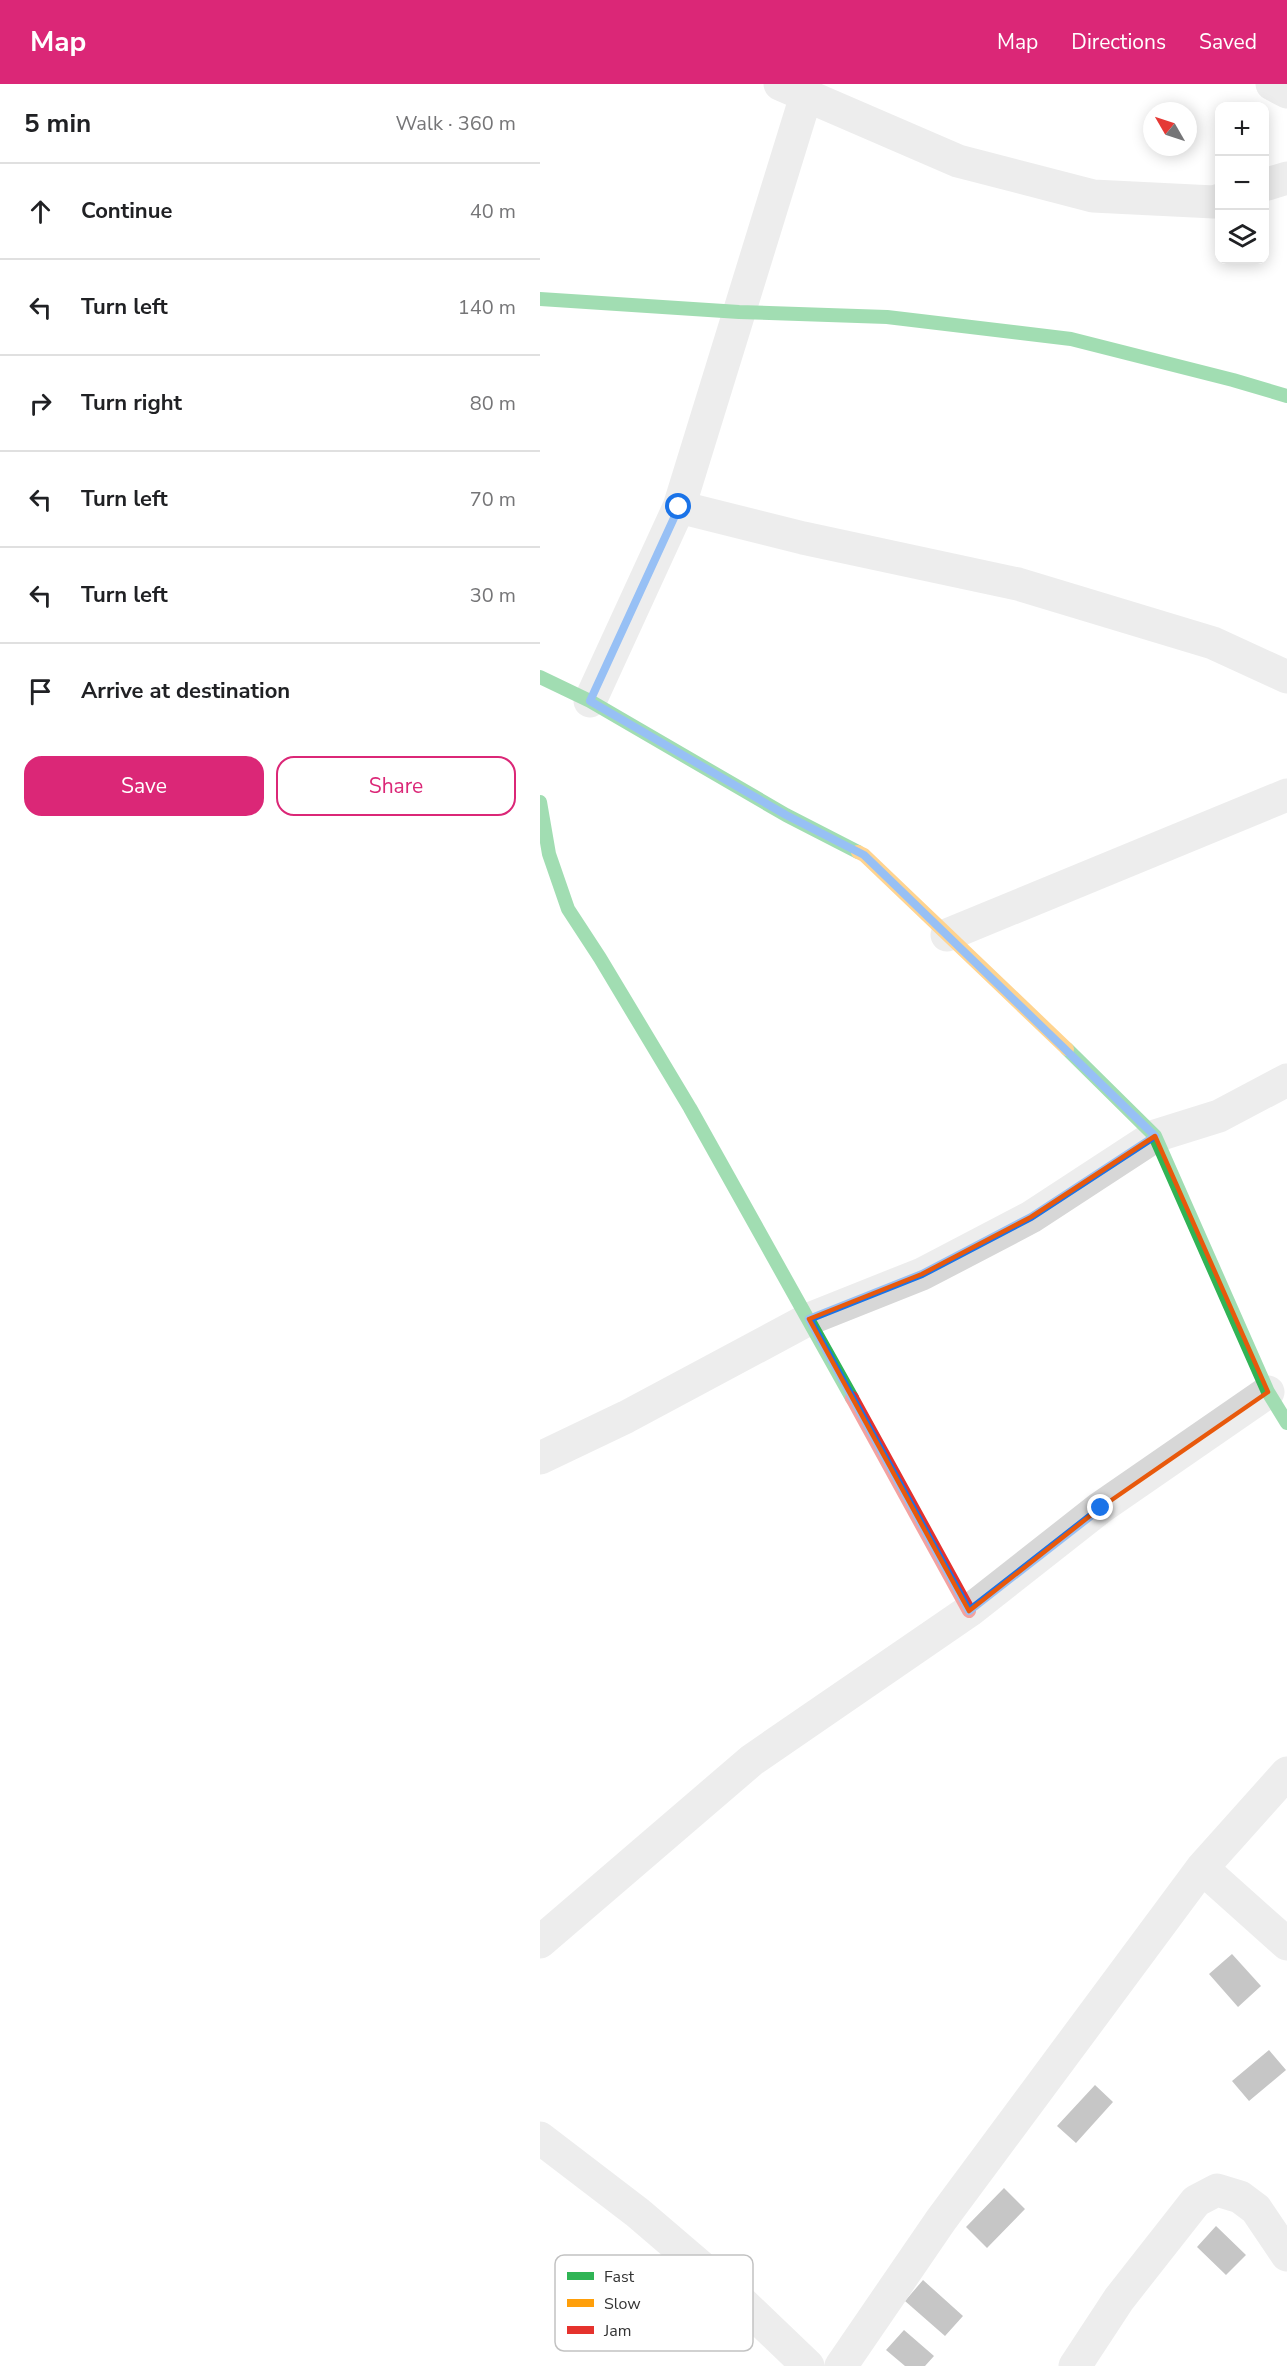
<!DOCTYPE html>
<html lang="en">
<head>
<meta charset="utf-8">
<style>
	:root { --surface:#fff; --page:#f6f6f6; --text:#202124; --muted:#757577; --line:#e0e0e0; --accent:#db2777 }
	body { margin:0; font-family:"Nunito Sans",sans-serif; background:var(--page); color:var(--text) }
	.controls { position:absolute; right:18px; top:18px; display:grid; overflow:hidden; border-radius:12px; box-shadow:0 3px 15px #0003 }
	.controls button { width:54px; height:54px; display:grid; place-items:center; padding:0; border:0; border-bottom:2px solid var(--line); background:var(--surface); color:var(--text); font:30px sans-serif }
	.compass { position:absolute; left:603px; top:18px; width:54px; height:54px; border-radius:50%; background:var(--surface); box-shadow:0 3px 15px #0003; rotate:309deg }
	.stop { position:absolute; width:18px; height:18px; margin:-14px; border:4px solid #1a73e8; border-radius:50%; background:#fff }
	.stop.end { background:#1a73e8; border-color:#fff; box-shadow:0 2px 6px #0008 }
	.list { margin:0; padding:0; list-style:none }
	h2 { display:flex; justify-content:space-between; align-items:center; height:78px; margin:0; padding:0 24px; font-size:26px }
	h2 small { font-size:20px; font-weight:400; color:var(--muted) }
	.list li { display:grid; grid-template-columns:39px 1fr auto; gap:18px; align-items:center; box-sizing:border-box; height:96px; padding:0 24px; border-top:2px solid var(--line) }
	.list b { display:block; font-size:22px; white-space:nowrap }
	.list em { font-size:20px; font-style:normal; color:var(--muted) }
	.actions { display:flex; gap:12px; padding:18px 24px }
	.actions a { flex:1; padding:14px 0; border:2px solid var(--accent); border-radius:18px; text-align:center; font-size:21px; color:var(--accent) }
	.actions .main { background:var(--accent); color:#fff }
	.icon { flex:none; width:33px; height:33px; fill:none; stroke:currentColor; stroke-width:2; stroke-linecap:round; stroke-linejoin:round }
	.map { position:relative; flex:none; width:747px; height:2282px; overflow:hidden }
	header { display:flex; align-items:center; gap:36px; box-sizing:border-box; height:84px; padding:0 30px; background:var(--accent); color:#fff }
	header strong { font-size:28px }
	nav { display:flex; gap:33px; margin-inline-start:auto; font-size:21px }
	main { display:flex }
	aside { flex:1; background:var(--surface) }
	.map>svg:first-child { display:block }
	.building { fill:#818181 }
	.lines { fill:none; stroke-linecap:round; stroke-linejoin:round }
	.street { stroke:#d7d7d7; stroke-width:33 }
	.fast { stroke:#30b455; stroke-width:14 }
	.slow { stroke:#ff9f0a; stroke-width:14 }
	.jam { stroke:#e5322d; stroke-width:14 }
	.route { stroke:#1a73e8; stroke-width:8 }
	.marked { fill:none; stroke:#e8590c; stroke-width:4.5; stroke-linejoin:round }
	.key { fill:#fff; stroke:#c2c2c2; stroke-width:1.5 }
	.key-label { font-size:16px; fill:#333 }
</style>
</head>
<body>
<header>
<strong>Map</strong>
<nav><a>Map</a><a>Directions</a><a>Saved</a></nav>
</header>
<main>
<aside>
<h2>5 min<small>Walk · 360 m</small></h2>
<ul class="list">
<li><svg class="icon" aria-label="ahead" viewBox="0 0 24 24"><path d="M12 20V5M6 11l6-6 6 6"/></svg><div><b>Continue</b></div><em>40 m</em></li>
<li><svg class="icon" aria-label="left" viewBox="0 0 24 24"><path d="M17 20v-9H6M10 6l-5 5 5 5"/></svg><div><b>Turn left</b></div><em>140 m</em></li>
<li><svg class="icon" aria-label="right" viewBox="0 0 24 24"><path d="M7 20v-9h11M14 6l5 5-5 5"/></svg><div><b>Turn right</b></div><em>80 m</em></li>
<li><svg class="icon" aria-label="left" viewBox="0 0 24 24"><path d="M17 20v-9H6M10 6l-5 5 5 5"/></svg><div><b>Turn left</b></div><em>70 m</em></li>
<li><svg class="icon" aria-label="left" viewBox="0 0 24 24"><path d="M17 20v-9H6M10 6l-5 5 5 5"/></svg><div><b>Turn left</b></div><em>30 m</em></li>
<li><svg class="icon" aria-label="arrive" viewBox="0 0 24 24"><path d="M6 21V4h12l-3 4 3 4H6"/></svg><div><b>Arrive at destination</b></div></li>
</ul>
<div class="actions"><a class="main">Save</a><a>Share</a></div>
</aside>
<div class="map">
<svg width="747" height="2282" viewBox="0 0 747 2282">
	<rect width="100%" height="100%" fill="#fff"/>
	<path class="building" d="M 692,1870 L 721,1902 L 698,1923 L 669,1890 Z
		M 729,1966 L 746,1986 L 709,2017 L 692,1997 Z
		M 555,2001 L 573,2018 L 536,2059 L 517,2042 Z
		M 464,2104 L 485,2125 L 447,2164 L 426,2143 Z
		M 676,2142 L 706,2171 L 686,2191 L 657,2163 Z
		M 383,2196 L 423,2232 L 405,2252 L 365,2217 Z
		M 364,2246 L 394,2272 L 385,2282 L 365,2282 L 346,2266 Z"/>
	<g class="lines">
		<path class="street" d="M 240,0 L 418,77 L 553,112 L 674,118 L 680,116
			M 732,0 L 747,8
			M 724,101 L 747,94
			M 139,423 L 263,454 L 478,500 L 673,559 L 747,593
			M 50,617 L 139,423 L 266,12
			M 407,851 L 747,711
			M 0,1374 L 86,1333 L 269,1235 L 382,1190 L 491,1133 L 615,1052 L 679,1032 L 747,996
			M 662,1784 L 747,1860
			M 0,1858 L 212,1676 L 429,1527 L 560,1424 L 728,1308
			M 0,2054 L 98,2129 L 195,2212 L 268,2282
			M 301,2282 L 401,2136 L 662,1784 L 747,1689
			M 535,2282 L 579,2215 L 656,2117 L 677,2106 L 700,2113 L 716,2125 L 747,2171"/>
		<path class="fast" d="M 0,215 L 199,228 L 347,233 L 531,255 L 693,296 L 747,312
			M 0,593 L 50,617 L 246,731 L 318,768
			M 0,718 L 9,770 L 28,825 L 60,874 L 150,1024 L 312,1314
			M 527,965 L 615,1052 L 728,1308 L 747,1339"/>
		<path class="slow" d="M 318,768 L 324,771 L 527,965"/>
		<path class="jam" d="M 312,1314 L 429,1527"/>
	</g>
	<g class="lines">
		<path class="route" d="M 139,423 L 50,617 L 246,731 L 324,771 L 615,1052 L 491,1133 L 382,1190 L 269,1235 L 429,1527 L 561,1424"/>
	</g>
	<path d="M0 0H747V2282H0ZM 615,1052 L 728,1308 L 560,1424 L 429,1527 L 269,1235 L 382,1190 L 491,1133 Z" fill="#fff" fill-opacity=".55" fill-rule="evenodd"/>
	<path class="marked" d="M 615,1052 L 728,1308 L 560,1424 L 429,1527 L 269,1235 L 382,1190 L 491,1133 Z"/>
	<rect x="15" y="2171" width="198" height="96" rx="9" class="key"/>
	<rect x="27" y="2188" width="27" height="8" fill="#30b455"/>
	<rect x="27" y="2215" width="27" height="8" fill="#ff9f0a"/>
	<rect x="27" y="2242" width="27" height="8" fill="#e5322d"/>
	<g class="key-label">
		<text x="64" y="2198">Fast</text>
		<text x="64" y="2225">Slow</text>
		<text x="64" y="2252">Jam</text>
	</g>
</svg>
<div class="controls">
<button>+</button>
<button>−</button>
<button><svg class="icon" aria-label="layers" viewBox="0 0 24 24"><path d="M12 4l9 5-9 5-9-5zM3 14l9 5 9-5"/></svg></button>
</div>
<svg class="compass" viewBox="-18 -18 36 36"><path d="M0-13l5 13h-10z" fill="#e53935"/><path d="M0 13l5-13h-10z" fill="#757577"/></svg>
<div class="stop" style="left:139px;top:423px"></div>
<div class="stop end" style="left:561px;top:1424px"></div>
</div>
</main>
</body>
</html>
